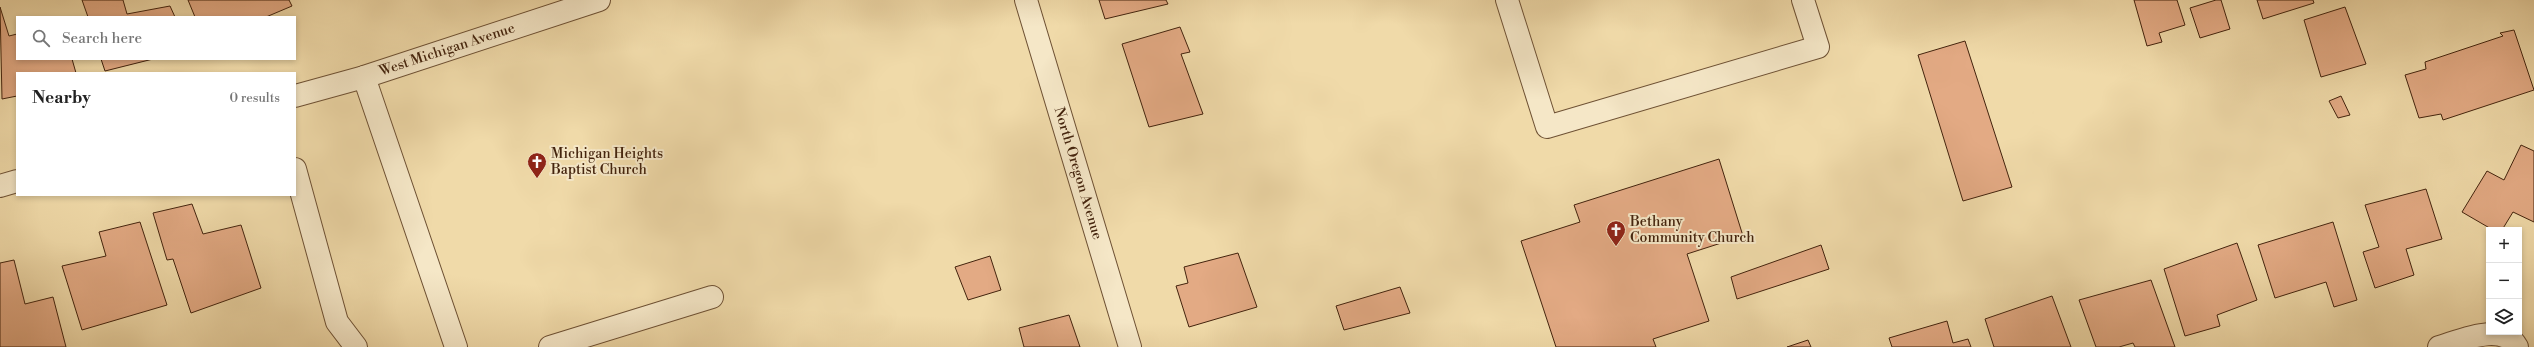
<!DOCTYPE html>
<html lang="en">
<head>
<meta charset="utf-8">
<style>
	:root { --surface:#fff; --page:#f2f2f2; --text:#222; --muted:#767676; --line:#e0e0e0 }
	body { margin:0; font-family:"Libre Bodoni",serif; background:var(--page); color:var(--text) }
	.controls { position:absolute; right:12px; bottom:12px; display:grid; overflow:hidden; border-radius:0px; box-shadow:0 2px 6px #0003 }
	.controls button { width:36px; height:36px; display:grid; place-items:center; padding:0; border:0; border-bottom:1px solid var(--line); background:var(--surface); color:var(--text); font:20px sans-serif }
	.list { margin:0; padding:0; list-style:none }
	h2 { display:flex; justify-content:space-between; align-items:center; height:52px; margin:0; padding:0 16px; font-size:17px }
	h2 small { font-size:13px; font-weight:400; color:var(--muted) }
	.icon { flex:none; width:22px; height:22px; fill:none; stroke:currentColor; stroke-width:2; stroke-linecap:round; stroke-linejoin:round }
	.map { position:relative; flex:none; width:2534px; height:347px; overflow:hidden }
	.search { position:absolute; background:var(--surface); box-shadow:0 2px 6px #0003; left:16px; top:16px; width:280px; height:44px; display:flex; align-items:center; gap:10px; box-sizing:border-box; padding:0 14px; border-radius:0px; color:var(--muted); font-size:15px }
	.panel { position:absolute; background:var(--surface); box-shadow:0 2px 6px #0003; left:16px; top:72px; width:280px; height:124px; border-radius:0px }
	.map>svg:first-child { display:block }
	.building { fill:#e3aa84; stroke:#43230d }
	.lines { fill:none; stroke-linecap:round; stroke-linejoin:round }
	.minor-casing { stroke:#6e5134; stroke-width:24 }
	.minor { stroke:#f5e7c7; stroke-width:22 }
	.labels { text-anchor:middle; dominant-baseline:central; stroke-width:4; stroke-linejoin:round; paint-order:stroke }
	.street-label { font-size:14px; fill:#43230d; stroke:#f5e7c7 }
	.poi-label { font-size:14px; fill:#43230d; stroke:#f5e7c7; text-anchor:start }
</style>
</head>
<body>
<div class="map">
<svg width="2534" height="347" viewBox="0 0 2534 347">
	<rect width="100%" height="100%" fill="#f0daa9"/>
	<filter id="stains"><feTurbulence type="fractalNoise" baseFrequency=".005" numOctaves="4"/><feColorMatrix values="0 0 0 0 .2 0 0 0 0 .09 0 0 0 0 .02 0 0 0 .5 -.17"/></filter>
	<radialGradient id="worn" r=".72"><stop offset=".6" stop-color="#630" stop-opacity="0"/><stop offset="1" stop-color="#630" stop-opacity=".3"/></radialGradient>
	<path class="building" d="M 82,0 L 123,0 L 127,14 L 170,6 L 175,17 L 88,17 Z
		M 188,0 L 289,0 L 292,6 L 266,17 L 195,17 Z
		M 1099,0 L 1166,0 L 1168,4 L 1105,19 Z
		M 2134,0 L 2177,0 L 2185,25 L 2159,33 L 2162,42 L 2147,46 Z
		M 2216,0 L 2221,0 L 2230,29 L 2200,38 L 2190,8 Z
		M 2257,0 L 2313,0 L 2314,3 L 2263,19 Z
		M 0,7 L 9,36 L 17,34 L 17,59 L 72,59 L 76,73 L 17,73 L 17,96 L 2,99 Z
		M 2345,7 L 2366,64 L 2321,77 L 2304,20 Z
		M 1180,27 L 1190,52 L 1181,54 L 1203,114 L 1149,127 L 1122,44 Z
		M 2514,30 L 2534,90 L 2443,120 L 2441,114 L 2419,118 L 2405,75 L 2426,69 L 2425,62 L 2503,36 L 2500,33 Z
		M 1965,41 L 2012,187 L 1963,201 L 1918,55 Z
		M 101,59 L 153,59 L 105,71 Z
		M 2341,96 L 2350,115 L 2338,118 L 2329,101 Z
		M 2521,145 L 2534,151 L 2534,222 L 2513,212 L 2502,230 L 2493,230 L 2462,212 L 2487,171 L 2504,180 Z
		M 1719,159 L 1743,236 L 1687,254 L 1709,321 L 1653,339 L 1656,347 L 1556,347 L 1521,241 L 1580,222 L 1574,205 Z
		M 2426,189 L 2442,239 L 2406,249 L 2414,275 L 2375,288 L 2363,252 L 2379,247 L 2365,205 Z
		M 192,204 L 203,234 L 241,225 L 261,288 L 191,313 L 173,259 L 167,260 L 153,213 Z
		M 140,222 L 167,305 L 82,330 L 62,266 L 106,256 L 99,232 Z
		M 2333,222 L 2357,300 L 2334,307 L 2326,282 L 2275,298 L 2258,245 Z
		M 2237,243 L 2257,300 L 2217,315 L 2220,326 L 2185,336 L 2164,269 Z
		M 1821,245 L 1829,269 L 1737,299 L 1731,277 Z
		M 1238,253 L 1257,307 L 1189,327 L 1176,286 L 1188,283 L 1184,267 Z
		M 990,256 L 1001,290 L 968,300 L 955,267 Z
		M 14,260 L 25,304 L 53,297 L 66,347 L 0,347 L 0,263 Z
		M 2151,280 L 2175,347 L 2135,347 L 2133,343 L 2119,347 L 2096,347 L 2079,300 Z
		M 1400,287 L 1410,313 L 1344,330 L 1336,306 Z
		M 2052,296 L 2071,347 L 1994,347 L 1985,319 Z
		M 1069,315 L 1080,347 L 1024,347 L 1019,328 Z
		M 1947,321 L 1953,343 L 1968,339 L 1971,347 L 1892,347 L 1889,338 Z
		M 1808,340 L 1811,347 L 1787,347 Z"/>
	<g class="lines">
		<g class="minor-casing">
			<g id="minor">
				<path id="s1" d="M 1026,0 L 1130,347"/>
				<path d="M 1507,0 L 1547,127 L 1818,47 L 1803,0"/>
				<path d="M 364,77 L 456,347"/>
				<path id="s2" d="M 295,96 L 364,77 L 599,0"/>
				<path d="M 295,169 L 337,322 L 356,347"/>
				<path d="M 0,186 L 17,181"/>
				<path d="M 550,347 L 712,297"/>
				<path d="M 2439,347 C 2460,341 2503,321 2517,347"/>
			</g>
		</g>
		<use href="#minor" class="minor"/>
	</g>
	<defs>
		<g id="church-pin" transform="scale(1)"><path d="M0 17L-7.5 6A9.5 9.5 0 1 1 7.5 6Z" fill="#8f2418" stroke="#f5e7c7"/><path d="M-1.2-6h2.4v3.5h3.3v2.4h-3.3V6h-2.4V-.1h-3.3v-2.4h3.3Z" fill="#fff"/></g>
	</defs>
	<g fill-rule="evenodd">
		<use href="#church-pin" x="537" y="162"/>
		<use href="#church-pin" x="1616" y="230"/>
	</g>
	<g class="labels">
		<g class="street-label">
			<text stroke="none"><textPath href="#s2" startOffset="159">West Michigan Avenue</textPath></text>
			<text stroke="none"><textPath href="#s1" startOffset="181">North Oregon Avenue</textPath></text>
		</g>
		<g class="poi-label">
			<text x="551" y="154">Michigan Heights<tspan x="551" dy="16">Baptist Church</tspan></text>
			<text x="1630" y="222">Bethany<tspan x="1630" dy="16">Community Church</tspan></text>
		</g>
	</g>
	<rect width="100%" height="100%" filter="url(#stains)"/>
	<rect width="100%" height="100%" fill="url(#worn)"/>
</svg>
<div class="controls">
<button>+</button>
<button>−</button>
<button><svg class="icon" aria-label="layers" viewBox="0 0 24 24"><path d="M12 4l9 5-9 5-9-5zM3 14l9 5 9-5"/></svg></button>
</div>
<div class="search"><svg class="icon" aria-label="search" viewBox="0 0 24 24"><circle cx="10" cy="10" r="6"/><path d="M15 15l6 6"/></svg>Search here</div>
<section class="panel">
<h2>Nearby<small>0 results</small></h2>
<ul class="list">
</ul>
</section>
</div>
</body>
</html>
